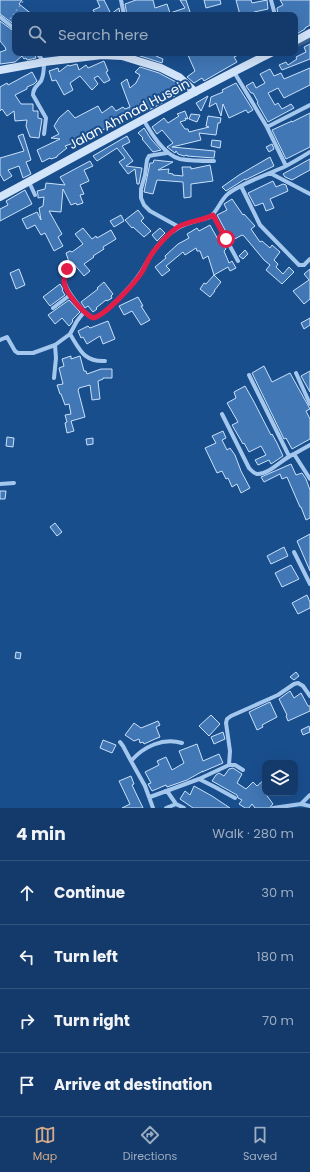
<!DOCTYPE html>
<html lang="en">
<head>
<meta charset="utf-8">
<style>
	:root { --surface:#133a6a; --page:#1c4170; --text:#f1f3f6; --muted:#9dadc1; --line:#32547e; --accent:#d6ab8b }
	body { margin:0; font-family:Poppins,sans-serif; background:var(--page); color:var(--text) }
	.controls { position:absolute; right:12px; bottom:12px; display:grid; overflow:hidden; border-radius:8px; box-shadow:0 4px 16px #0002 }
	.controls button { width:36px; height:36px; display:grid; place-items:center; padding:0; border:0; border-bottom:1px solid var(--line); background:var(--surface); color:var(--text); font:20px sans-serif }
	.stop { position:absolute; width:12px; height:12px; margin:-9px; border:3px solid #e11d48; border-radius:50%; background:#fff }
	.stop.end { background:#e11d48; border-color:#fff; box-shadow:0 1px 4px #0008 }
	.list { margin:0; padding:0; list-style:none }
	h2 { display:flex; justify-content:space-between; align-items:center; height:52px; margin:0; padding:0 16px; font-size:17px }
	h2 small { font-size:13px; font-weight:400; color:var(--muted) }
	.list li { display:grid; grid-template-columns:26px 1fr auto; gap:12px; align-items:center; box-sizing:border-box; height:64px; padding:0 16px; border-top:1px solid var(--line) }
	.list b { display:block; font-size:15px; white-space:nowrap }
	.list em { font-size:13px; font-style:normal; color:var(--muted) }
	.icon { flex:none; width:22px; height:22px; fill:none; stroke:currentColor; stroke-width:2; stroke-linecap:round; stroke-linejoin:round }
	.map { position:relative; flex:none; width:310px; height:808px; overflow:hidden }
	.search { position:absolute; background:var(--surface); box-shadow:0 4px 16px #0002; left:12px; right:12px; top:12px; height:44px; display:flex; align-items:center; gap:10px; box-sizing:border-box; padding:0 14px; border-radius:8px; color:var(--muted); font-size:15px }
	.sheet { height:308px; background:var(--surface) }
	nav { display:flex; justify-content:space-around; align-items:center; box-sizing:border-box; height:56px; border-top:1px solid var(--line); background:var(--surface); font-size:11px; color:var(--muted) }
	nav a { display:grid; justify-items:center; gap:2px }
	nav .on { color:var(--accent) }
	.map>svg:first-child { display:block }
	.lines { fill:none; stroke-linecap:round; stroke-linejoin:round }
	.canal { stroke:#3d6492; stroke-width:6 }
	.building { fill:#4177b5; stroke:#cae1fa }
	.path { stroke:#a4c7ee; stroke-width:1; stroke-dasharray:2 3; stroke-linecap:butt }
	.street { stroke:#a4c7ee; stroke-width:4 }
	.secondary { stroke:#d2e4fa; stroke-width:8 }
	.route { stroke:#e11d48; stroke-width:5 }
	.labels { text-anchor:middle; dominant-baseline:central; stroke-width:4; stroke-linejoin:round; paint-order:stroke }
	.street-label { font-size:13px; fill:#fff; stroke:#194e8d }
</style>
</head>
<body>
<div class="map">
<svg width="310" height="808" viewBox="0 0 310 808">
	<rect width="100%" height="100%" fill="#194e8d"/>
	<g class="lines">
		<path class="canal" d="M 295,45 L 310,38"/>
	</g>
	<path class="building" d="M 0,0 L 22,0 L 19,4 L 33,15 L 15,15 L 15,25 L 0,14 Z
		M 97,0 L 104,0 L 111,14 L 119,8 L 120,15 L 96,15 L 93,10 L 100,7 Z
		M 136,0 L 153,0 L 155,8 L 167,4 L 170,13 L 185,8 L 180,0 L 186,0 L 191,15 L 127,15 L 125,4 Z
		M 204,0 L 220,0 L 221,4 L 206,8 Z
		M 236,0 L 251,0 L 252,3 L 267,0 L 268,9 L 254,12 L 255,15 L 240,15 Z
		M 280,0 L 310,0 L 310,25 L 305,28 L 305,29 L 295,35 L 295,15 L 278,15 L 277,8 L 283,5 Z
		M 0,21 L 15,32 L 15,53 L 34,53 L 36,58 L 27,60 L 26,58 L 24,59 L 22,56 L 15,62 L 0,64 L 0,52 L 6,50 L 5,47 L 0,41 Z
		M 310,44 L 310,59 L 282,70 L 279,65 L 286,62 L 288,65 L 297,59 L 296,57 L 306,52 L 304,47 Z
		M 131,53 L 157,53 L 156,56 L 163,59 L 162,63 Z
		M 187,53 L 243,53 L 234,57 L 237,62 L 204,81 L 202,78 L 194,83 L 187,77 L 195,71 Z
		M 104,61 L 108,71 L 106,72 L 110,80 L 104,83 L 98,76 L 94,78 L 98,84 L 92,90 L 80,76 L 70,83 L 73,90 L 64,95 L 56,80 L 52,81 L 49,71 L 58,68 L 59,72 L 68,65 L 69,66 L 77,64 L 79,70 L 86,65 L 88,68 Z
		M 140,67 L 159,73 L 176,82 L 184,89 L 178,94 L 173,97 L 172,96 L 166,101 L 147,111 L 142,103 L 133,108 L 134,111 L 121,119 L 122,120 L 114,126 L 113,124 L 101,131 L 98,126 L 90,131 L 93,137 L 83,141 L 82,140 L 65,146 L 67,148 L 57,156 L 57,157 L 51,159 L 50,158 L 42,162 L 37,150 L 60,139 L 51,138 L 59,134 L 54,126 L 59,118 L 68,110 L 75,118 L 98,106 L 102,113 L 112,106 L 116,111 L 123,107 L 125,109 L 130,107 L 121,83 L 127,79 L 130,88 L 136,83 L 140,75 L 135,72 Z
		M 310,68 L 310,85 L 284,98 L 278,88 L 268,93 L 275,105 L 278,103 L 282,109 L 291,104 L 294,108 L 268,122 L 257,103 L 258,102 L 253,93 L 251,93 L 246,86 L 253,82 L 256,88 L 265,83 L 260,74 L 270,69 L 274,76 L 281,73 L 284,79 Z
		M 32,72 L 37,81 L 34,84 L 27,87 L 27,89 L 15,95 L 21,104 L 33,104 L 33,111 L 38,111 L 38,118 L 42,119 L 39,138 L 30,137 L 26,126 L 27,120 L 15,121 L 14,111 L 7,116 L 2,109 L 0,111 L 0,87 L 7,83 L 8,85 Z
		M 236,83 L 253,110 L 248,113 L 246,110 L 229,118 L 223,104 L 221,116 L 216,103 L 209,107 L 211,97 L 223,92 L 222,90 Z
		M 208,96 L 201,111 L 196,103 Z
		M 185,111 L 188,119 L 185,118 L 186,120 L 180,122 L 185,129 L 188,129 L 189,132 L 209,127 L 206,126 L 208,116 L 221,118 L 220,123 L 218,123 L 216,135 L 199,133 L 201,140 L 172,147 L 215,151 L 214,158 L 187,156 L 187,155 L 184,156 L 178,154 L 176,151 L 175,153 L 167,147 L 173,143 L 162,130 L 157,134 L 152,127 L 164,118 L 168,123 L 179,116 L 177,114 Z
		M 310,113 L 310,147 L 286,159 L 272,130 L 292,121 L 292,122 Z
		M 191,114 L 200,115 L 197,122 L 189,119 Z
		M 144,128 L 151,139 L 161,150 L 153,152 L 142,139 L 143,138 L 138,133 Z
		M 23,134 L 31,160 L 26,162 L 31,174 L 23,178 L 19,166 L 8,170 L 12,176 L 4,181 L 0,174 L 0,158 L 24,151 L 18,136 Z
		M 127,136 L 130,142 L 122,146 L 133,161 L 126,166 L 142,168 L 139,184 L 137,184 L 135,169 L 128,174 L 119,162 L 125,158 L 117,148 L 97,161 L 93,156 Z
		M 212,140 L 221,141 L 220,148 L 211,146 Z
		M 272,144 L 274,149 L 269,152 L 266,147 Z
		M 270,157 L 274,166 L 245,180 L 245,179 L 226,191 L 222,187 L 239,175 Z
		M 310,159 L 310,170 L 299,176 L 292,180 L 285,177 L 283,174 Z
		M 154,160 L 173,162 L 158,170 L 169,169 L 168,173 L 173,174 L 173,175 L 183,176 L 182,167 L 191,167 L 191,169 L 210,165 L 213,181 L 191,184 L 191,197 L 184,198 L 183,182 L 157,180 L 153,194 L 144,192 L 150,163 L 153,163 Z
		M 90,161 L 93,166 L 84,170 L 89,181 L 80,185 L 84,194 L 80,195 L 83,203 L 77,205 L 76,203 L 71,205 L 63,189 L 61,212 L 49,211 L 62,234 L 58,237 L 63,246 L 54,251 L 45,233 L 41,235 L 35,225 L 27,229 L 22,219 L 37,212 L 41,220 L 39,208 L 43,206 L 44,197 L 38,198 L 38,195 L 37,191 L 45,189 L 46,183 L 65,185 L 60,177 Z
		M 273,181 L 276,187 L 283,184 L 286,185 L 288,191 L 270,199 L 274,208 L 266,211 L 263,203 L 255,206 L 248,193 Z
		M 25,190 L 32,204 L 0,221 L 0,209 L 8,205 L 6,201 Z
		M 232,199 L 243,215 L 244,214 L 255,226 L 251,229 L 260,242 L 262,241 L 270,248 L 272,245 L 280,252 L 274,260 L 278,264 L 276,267 L 283,274 L 289,267 L 294,272 L 282,284 L 266,270 L 270,265 L 264,260 L 244,236 L 242,235 L 231,241 L 217,215 L 227,210 L 224,204 Z
		M 138,210 L 144,218 L 141,221 L 151,231 L 144,237 L 133,227 L 132,228 L 125,220 Z
		M 121,215 L 124,221 L 114,227 L 110,221 Z
		M 210,225 L 220,243 L 222,242 L 226,249 L 224,251 L 229,263 L 232,261 L 236,268 L 230,271 L 228,267 L 214,275 L 208,256 L 203,259 L 200,251 L 197,251 L 196,248 L 185,255 L 183,252 L 166,266 L 170,270 L 162,276 L 155,267 L 166,258 L 165,256 L 178,244 L 189,238 L 187,234 L 197,228 L 199,231 Z
		M 83,228 L 92,239 L 96,236 L 97,238 L 111,230 L 116,239 L 103,247 L 104,249 L 93,256 L 94,257 L 84,264 L 90,271 L 84,276 L 73,263 L 71,268 L 66,253 L 70,251 L 72,252 L 83,244 L 75,234 Z
		M 160,228 L 165,233 L 157,241 L 152,235 Z
		M 245,250 L 248,254 L 243,259 L 239,256 Z
		M 19,269 L 25,285 L 16,289 L 10,273 Z
		M 310,269 L 310,299 L 304,304 L 293,291 L 309,280 L 304,274 Z
		M 214,275 L 221,282 L 214,291 L 215,291 L 210,297 L 200,289 L 204,283 L 206,284 Z
		M 104,282 L 113,294 L 111,296 L 112,298 L 107,301 L 106,300 L 96,308 L 97,309 L 93,312 L 88,306 L 85,308 L 81,302 L 98,289 L 97,288 Z
		M 60,284 L 63,289 L 62,290 L 65,295 L 50,306 L 43,297 Z
		M 138,297 L 143,306 L 141,306 L 150,320 L 141,325 L 132,311 L 124,315 L 119,306 Z
		M 69,300 L 80,312 L 72,320 L 73,321 L 71,324 L 69,326 L 62,318 L 55,324 L 48,315 Z
		M 310,318 L 310,325 L 304,329 L 301,323 Z
		M 108,321 L 115,339 L 103,344 L 100,336 L 87,344 L 83,337 L 81,338 L 78,331 L 88,326 L 90,328 Z
		M 71,356 L 71,359 L 80,356 L 84,371 L 86,371 L 87,374 L 101,369 L 112,369 L 112,378 L 103,378 L 103,379 L 98,381 L 100,399 L 92,400 L 90,385 L 79,388 L 79,389 L 78,390 L 85,417 L 71,421 L 74,431 L 67,433 L 65,423 L 67,422 L 65,415 L 71,414 L 69,404 L 65,405 L 61,394 L 60,394 L 57,385 L 63,384 L 59,368 L 64,366 L 62,359 Z
		M 264,366 L 272,382 L 290,373 L 310,409 L 306,411 L 310,419 L 310,439 L 292,449 L 286,438 L 284,439 L 252,373 Z
		M 310,371 L 310,392 L 301,376 Z
		M 245,386 L 253,400 L 271,435 L 272,434 L 277,443 L 283,456 L 271,464 L 269,460 L 258,465 L 255,460 L 266,455 L 261,446 L 249,452 L 244,443 L 243,444 L 232,425 L 238,422 L 227,403 L 236,398 L 234,392 Z
		M 223,431 L 226,438 L 222,440 L 227,450 L 230,448 L 235,455 L 241,471 L 250,488 L 241,493 L 237,484 L 232,487 L 228,478 L 226,479 L 222,471 L 217,473 L 205,448 L 216,443 L 212,436 Z
		M 7,437 L 14,438 L 13,447 L 6,446 Z
		M 93,438 L 93,444 L 87,445 L 86,439 Z
		M 291,464 L 296,475 L 302,473 L 306,479 L 310,490 L 310,518 L 306,520 L 301,507 L 300,507 L 287,477 L 282,479 L 280,474 L 264,482 L 261,477 Z
		M 0,491 L 6,491 L 5,499 L 0,499 Z
		M 55,523 L 62,532 L 57,536 L 50,527 Z
		M 310,534 L 310,571 L 297,541 Z
		M 284,547 L 288,556 L 271,564 L 267,556 Z
		M 291,565 L 299,579 L 282,587 L 275,573 Z
		M 307,595 L 310,602 L 310,608 L 298,614 L 292,603 Z
		M 16,652 L 21,653 L 20,659 L 15,658 Z
		M 296,672 L 299,676 L 294,680 L 290,677 Z
		M 290,691 L 294,698 L 301,693 L 308,706 L 310,706 L 310,711 L 288,721 L 286,716 L 287,715 L 279,699 Z
		M 270,702 L 277,717 L 262,725 L 263,727 L 257,730 L 249,712 Z
		M 211,715 L 220,724 L 209,736 L 199,726 Z
		M 158,721 L 160,725 L 156,727 L 160,737 L 155,739 L 144,744 L 143,742 L 140,743 L 139,739 L 134,741 L 125,735 L 134,723 L 141,728 Z
		M 309,726 L 310,732 L 303,735 L 301,730 Z
		M 223,732 L 225,739 L 214,744 L 211,737 Z
		M 103,740 L 116,745 L 112,753 L 100,748 Z
		M 197,744 L 203,761 L 219,754 L 223,763 L 202,772 L 203,771 L 187,780 L 167,787 L 166,785 L 152,791 L 148,784 L 151,783 L 145,772 L 159,765 L 157,761 L 166,757 L 172,770 L 184,763 L 179,751 Z
		M 233,768 L 242,774 L 237,783 L 246,789 L 253,782 L 257,786 L 265,779 L 265,793 L 273,804 L 271,806 L 270,808 L 255,808 L 252,804 L 249,808 L 245,808 L 239,804 L 242,800 L 238,798 L 237,795 L 212,781 L 216,775 L 219,773 L 224,776 L 229,769 Z
		M 131,776 L 134,784 L 132,785 L 143,808 L 122,808 L 130,804 L 119,781 Z
		M 194,786 L 212,796 L 230,808 L 193,808 L 180,799 L 185,791 L 190,795 Z"/>
	<g class="lines">
		<path class="path" d="M 10,19 L 24,0"/>
		<path class="street" d="M 121,0 L 124,15
			M 271,0 L 275,15
			M 0,17 L 15,29
			M 37,53 L 44,62 C 44,68 44,75 41,81 C 37,86 33,88 33,95 L 46,118 L 44,134
			M 234,72 L 267,127 L 286,166
			M 143,119 C 151,133 164,155 180,159 C 191,161 204,161 214,161
			M 267,127 L 310,105
			M 167,153 L 154,155 L 149,156 L 147,160 L 145,175 L 141,189 L 141,198 L 144,205 L 150,211 L 179,227
			M 270,173 L 310,194
			M 29,182 L 35,195
			M 241,186 L 260,225 L 299,265 L 304,265 L 310,259
			M 213,215 L 238,261
			M 53,308 L 70,295
			M 84,312 L 93,318 C 105,316 134,283 141,272 C 145,266 148,259 152,254 C 158,244 168,234 178,228 C 185,223 201,220 210,217 C 218,211 220,200 229,193 C 246,181 267,175 286,166 C 294,162 302,157 310,152
			M 70,334 C 80,350 84,362 105,361
			M 0,340 L 7,337 L 15,351 L 18,353 L 33,353 L 55,345
			M 296,373 L 310,404
			M 249,375 L 289,456
			M 54,378 L 56,358 L 55,345 L 70,334 L 77,321 L 84,312 C 78,304 63,288 64,278 C 65,275 66,272 67,269
			M 222,414 L 249,468 C 251,470 253,473 257,474 C 269,475 283,458 294,454 L 310,479
			M 294,454 L 310,445
			M 0,484 L 14,483
			M 294,552 L 310,584
			M 120,742 L 123,746 L 131,761
			M 229,765 L 230,751 L 226,723 L 227,719 L 231,716 L 278,695 L 294,684 L 298,683 L 303,686 L 310,696
			M 199,779 L 215,787 L 235,798
			M 167,791 L 176,804
			M 150,797 L 199,779 L 229,765 L 235,765 L 243,770
			M 301,804 L 310,795
			M 153,808 L 145,786 L 131,761 C 143,747 163,737 182,743
			M 166,808 L 176,804 L 184,808
			M 273,808 L 301,804 L 310,806"/>
		<path class="secondary" d="M 295,41 L 310,33
			M 0,70 L 44,62 L 102,55 L 122,56 L 161,68 L 179,77 L 195,92
			M 0,197 C 90,149 179,98 271,53"/>
	</g>
	<g class="lines">
		<path class="route" d="M 67,269 C 66,272 64,277 64,281 C 65,293 83,313 93,318 C 105,316 135,283 142,272 C 147,263 150,254 158,246 C 163,240 172,231 178,227 C 188,221 202,221 213,215 L 226,239"/>
	</g>
	<g class="labels">
		<g class="street-label">
			<text transform="translate(129 114) rotate(-28)">Jalan Ahmad Husein</text>
		</g>
	</g>
</svg>
<div class="controls">
<button><svg class="icon" aria-label="layers" viewBox="0 0 24 24"><path d="M12 4l9 5-9 5-9-5zM3 14l9 5 9-5"/></svg></button>
</div>
<div class="stop" style="left:226px;top:239px"></div>
<div class="stop end" style="left:67px;top:269px"></div>
<div class="search"><svg class="icon" aria-label="search" viewBox="0 0 24 24"><circle cx="10" cy="10" r="6"/><path d="M15 15l6 6"/></svg>Search here</div>
</div>
<section class="sheet">
<h2>4 min<small>Walk · 280 m</small></h2>
<ul class="list">
<li><svg class="icon" aria-label="ahead" viewBox="0 0 24 24"><path d="M12 20V5M6 11l6-6 6 6"/></svg><div><b>Continue</b></div><em>30 m</em></li>
<li><svg class="icon" aria-label="left" viewBox="0 0 24 24"><path d="M17 20v-9H6M10 6l-5 5 5 5"/></svg><div><b>Turn left</b></div><em>180 m</em></li>
<li><svg class="icon" aria-label="right" viewBox="0 0 24 24"><path d="M7 20v-9h11M14 6l5 5-5 5"/></svg><div><b>Turn right</b></div><em>70 m</em></li>
<li><svg class="icon" aria-label="arrive" viewBox="0 0 24 24"><path d="M6 21V4h12l-3 4 3 4H6"/></svg><div><b>Arrive at destination</b></div></li>
</ul>
</section>
<nav>
<a class="on"><svg class="icon" aria-label="map" viewBox="0 0 24 24"><path d="M3 6l6-2 6 2 6-2v14l-6 2-6-2-6 2zM9 4v14M15 6v14"/></svg>Map</a>
<a><svg class="icon" aria-label="directions" viewBox="0 0 24 24"><path d="M12 3l9 9-9 9-9-9zM9 14v-3h6M13 9l2 2-2 2"/></svg>Directions</a>
<a><svg class="icon" aria-label="saved" viewBox="0 0 24 24"><path d="M7 4h10v16l-5-4-5 4z"/></svg>Saved</a>
</nav>
</body>
</html>
